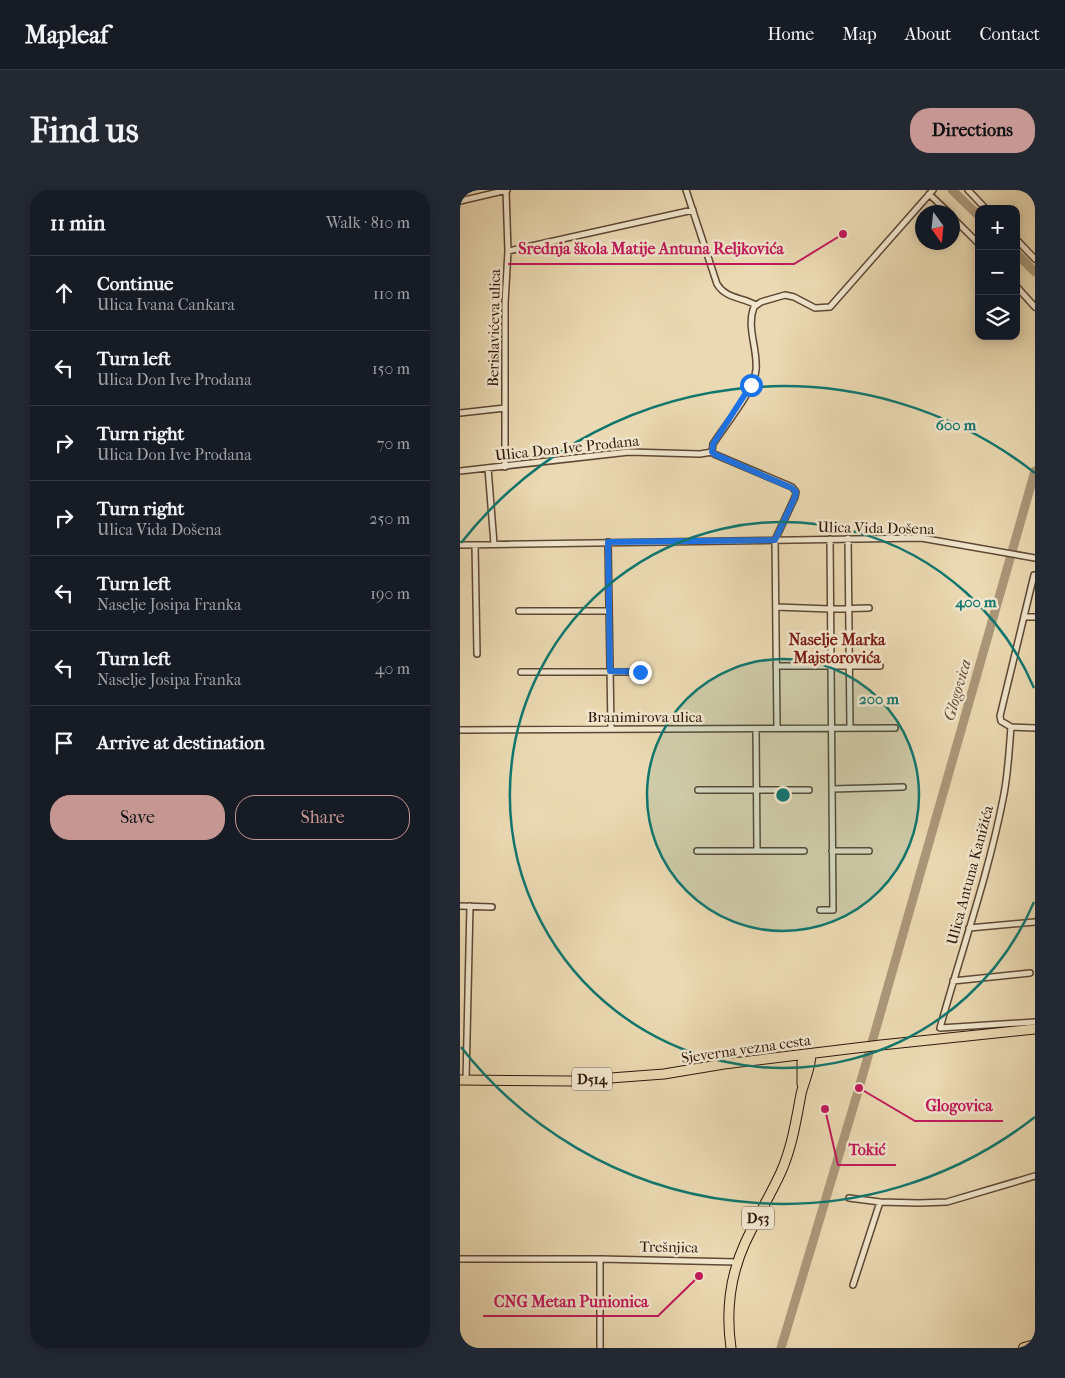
<!DOCTYPE html>
<html lang="en">
<head>
<meta charset="utf-8">
<style>
	:root { --surface:#171b24; --page:#242831; --text:#f1f3f6; --muted:#9ea1a6; --line:#363941; --accent:#c59692 }
	body { margin:0; font-family:"IM FELL French Canon",serif; background:var(--page); color:var(--text) }
	.controls { position:absolute; right:15px; top:15px; display:grid; overflow:hidden; border-radius:10px; box-shadow:0 2px 12px #0003 }
	.controls button { width:45px; height:45px; display:grid; place-items:center; padding:0; border:0; border-bottom:1px solid var(--line); background:var(--surface); color:var(--text); font:25px sans-serif }
	.compass { position:absolute; left:455px; top:15px; width:45px; height:45px; border-radius:50%; background:var(--surface); box-shadow:0 2px 12px #0003; rotate:165deg }
	.stop { position:absolute; width:15px; height:15px; margin:-11px; border:4px solid #1a73e8; border-radius:50%; background:#fff }
	.stop.end { background:#1a73e8; border-color:#fff; box-shadow:0 1px 5px #0008 }
	.list { margin:0; padding:0; list-style:none }
	h2 { display:flex; justify-content:space-between; align-items:center; height:65px; margin:0; padding:0 20px; font-size:21px }
	h2 small { font-size:16px; font-weight:400; color:var(--muted) }
	.list li { display:grid; grid-template-columns:32px 1fr auto; gap:15px; align-items:center; box-sizing:border-box; height:75px; padding:0 20px; border-top:1px solid var(--line) }
	.list b { display:block; font-size:19px; white-space:nowrap }
	.list p { margin:0; font-size:16px; white-space:nowrap; color:var(--muted) }
	.list em { font-size:16px; font-style:normal; color:var(--muted) }
	.actions { display:flex; gap:10px; padding:15px 20px }
	.actions a { flex:1; padding:11px 0; border:1px solid var(--accent); border-radius:20px; text-align:center; font-size:18px; color:var(--accent) }
	.actions .main { background:var(--accent); color:#111 }
	.icon { flex:none; width:28px; height:28px; fill:none; stroke:currentColor; stroke-width:2; stroke-linecap:round; stroke-linejoin:round }
	.map { position:relative; flex:none; width:575px; height:1158px; overflow:hidden; border-radius:20px }
	header { display:flex; align-items:center; gap:30px; box-sizing:border-box; height:70px; padding:0 25px; background:var(--surface); border-bottom:1px solid var(--line) }
	header strong { font-size:24px }
	nav { display:flex; gap:28px; margin-inline-start:auto; font-size:18px }
	.intro { display:flex; align-items:center; justify-content:space-between; box-sizing:border-box; height:120px; padding:0 30px }
	h1 { margin:0; font-size:35px }
	.button { padding:12px 22px; border-radius:20px; background:var(--accent); color:#111; font-size:18px; font-weight:700 }
	main { display:flex; gap:30px; padding:0 30px }
	aside { flex:1; background:var(--surface); border-radius:20px; box-shadow:0 2px 12px #0003 }
	.map>svg:first-child { display:block }
	.lines { fill:none; stroke-linecap:round; stroke-linejoin:round }
	.river { stroke:#aa9779; stroke-width:9 }
	.minor-casing { stroke:#5d4835; stroke-width:8 }
	.primary-casing { stroke:#2e170b; stroke-width:11 }
	.motorway-casing { stroke:#2e170b; stroke-width:12 }
	.minor { stroke:#f1e6cd; stroke-width:5 }
	.primary { stroke:#ead9b2; stroke-width:9 }
	.motorway { stroke:#ead9b2; stroke-width:10 }
	.route { stroke:#1a73e8; stroke-width:6 }
	.ring { fill:none; stroke:#0f766e; stroke-width:2.5 }
	.labels { text-anchor:middle; dominant-baseline:central; stroke-width:5; stroke-linejoin:round; paint-order:stroke }
	.shield { fill:#f1e6cd; stroke:#685545; stroke-width:1 }
	.shield-label { font-size:14px; font-weight:bold; fill:#2e170b }
	.street-label { font-size:15px; fill:#2e170b; stroke:#f1e6cd }
	.neighbourhood-label { font-size:16px; font-weight:bold; fill:#7a1f14; stroke:#f1e6cd }
	.water-label { font-size:16px; font-style:italic; fill:#604a37; stroke:#f1e6cd }
	.centre { fill:#0f766e; stroke:#f1e6cd; stroke-width:2.5 }
	.ring-label { font-size:15px; text-anchor:middle; font-weight:bold; fill:#0f766e; stroke:#f1e6cd; stroke-width:5; stroke-linejoin:round; paint-order:stroke }
	.leader { fill:none; stroke:#c2185b; stroke-width:2 }
	.callout-dot { fill:#c2185b; stroke:#f1e6cd; stroke-width:2 }
	.callout-label { font-size:16px; text-anchor:middle; font-weight:bold; fill:#c2185b; stroke:#f1e6cd; stroke-width:5; stroke-linejoin:round; paint-order:stroke }
</style>
</head>
<body>
<header>
<strong>Mapleaf</strong>
<nav><a>Home</a><a>Map</a><a>About</a><a>Contact</a></nav>
</header>
<div class="intro"><h1>Find us</h1><a class="button">Directions</a></div>
<main>
<aside>
<h2>11 min<small>Walk · 810 m</small></h2>
<ul class="list">
<li><svg class="icon" aria-label="ahead" viewBox="0 0 24 24"><path d="M12 20V5M6 11l6-6 6 6"/></svg><div><b>Continue</b><p>Ulica Ivana Cankara</p></div><em>110 m</em></li>
<li><svg class="icon" aria-label="left" viewBox="0 0 24 24"><path d="M17 20v-9H6M10 6l-5 5 5 5"/></svg><div><b>Turn left</b><p>Ulica Don Ive Prodana</p></div><em>150 m</em></li>
<li><svg class="icon" aria-label="right" viewBox="0 0 24 24"><path d="M7 20v-9h11M14 6l5 5-5 5"/></svg><div><b>Turn right</b><p>Ulica Don Ive Prodana</p></div><em>70 m</em></li>
<li><svg class="icon" aria-label="right" viewBox="0 0 24 24"><path d="M7 20v-9h11M14 6l5 5-5 5"/></svg><div><b>Turn right</b><p>Ulica Vida Došena</p></div><em>250 m</em></li>
<li><svg class="icon" aria-label="left" viewBox="0 0 24 24"><path d="M17 20v-9H6M10 6l-5 5 5 5"/></svg><div><b>Turn left</b><p>Naselje Josipa Franka</p></div><em>190 m</em></li>
<li><svg class="icon" aria-label="left" viewBox="0 0 24 24"><path d="M17 20v-9H6M10 6l-5 5 5 5"/></svg><div><b>Turn left</b><p>Naselje Josipa Franka</p></div><em>40 m</em></li>
<li><svg class="icon" aria-label="arrive" viewBox="0 0 24 24"><path d="M6 21V4h12l-3 4 3 4H6"/></svg><div><b>Arrive at destination</b></div></li>
</ul>
<div class="actions"><a class="main">Save</a><a>Share</a></div>
</aside>
<div class="map">
<svg width="575" height="1158" viewBox="0 0 575 1158">
	<rect width="100%" height="100%" fill="#ead9b2"/>
	<filter id="stains"><feTurbulence type="fractalNoise" baseFrequency=".004" numOctaves="4"/><feColorMatrix values="0 0 0 0 .2 0 0 0 0 .09 0 0 0 0 .02 0 0 0 .5 -.17"/></filter>
	<radialGradient id="worn" r=".72"><stop offset=".6" stop-color="#630" stop-opacity="0"/><stop offset="1" stop-color="#630" stop-opacity=".3"/></radialGradient>
	<g class="lines">
		<path class="river" d="M 492,0 L 519,26
			M 556,63 L 575,82
			M 321,1158 L 399,898 L 575,281"/>
		<g class="minor-casing">
			<path id="minor" d="M 226,0 L 257,94 C 266,109 282,107 296,115
				M 508,0 L 526,19
				M 469,4 L 488,22
				M 0,11 L 47,0
				M 492,27 L 519,54
				M 556,49 L 575,69
				M 48,61 L 233,20
				M 556,96 L 575,117
				M 0,223 L 45,218
				M 252,262 L 253,254 C 265,235 294,201 296,180 C 298,159 286,137 294,117 L 301,112 L 325,105 L 334,107 L 355,118 L 370,117 L 473,0
				M 45,277 L 45,113 L 48,61 L 46,0
				M 28,278 L 34,354
				M 0,281 L 169,262 L 240,264 L 252,262 L 254,264 L 332,297 L 336,302 L 335,307 L 315,350 L 317,538
				M 388,348 L 390,537
				M 148,352 L 151,539
				M 0,355 L 461,348 L 575,368
				M 15,355 L 17,464
				M 574,385 L 540,526 L 541,531 L 551,537 L 575,538
				M 316,417 L 370,419 L 409,418
				M 59,421 L 149,421
				M 564,427 L 575,427
				M 316,476 L 420,476
				M 61,482 L 180,482
				M 551,537 C 549,561 548,586 543,609 C 528,686 501,762 480,838 L 575,832
				M 296,539 L 297,661
				M 0,540 L 435,538
				M 372,599 L 443,597
				M 238,600 L 349,600
				M 237,661 L 344,661
				M 372,661 L 409,661
				M 0,716 L 32,717
				M 360,720 L 373,720 L 370,349
				M 509,738 L 575,732
				M 493,791 L 570,783
				M 6,890 L 10,716
				M 389,1008 L 420,1012 L 459,1013 L 487,1012 L 575,986
				M 0,1069 L 140,1069 L 277,1072
				M 140,1069 L 140,1158
				M 393,1095 L 420,1012"/>
		</g>
		<g class="primary-casing">
			<path id="primary" d="M 0,890 L 110,891 L 204,884 L 264,874 L 421,855 L 575,839
				M 342,894 L 342,872 L 347,864
				M 271,1158 C 266,1123 270,1086 285,1053 C 296,1029 310,1006 321,982 C 332,957 336,931 341,904 C 344,891 351,878 351,864"/>
		</g>
		<g class="motorway-casing">
			<path id="motorway" d="M 564,1158 L 575,1155"/>
		</g>
		<use href="#minor" class="minor"/>
		<use href="#primary" class="primary"/>
		<use href="#motorway" class="motorway"/>
	</g>
	<g class="lines">
		<path class="route" d="M 180,482 L 150,481 L 148,352 L 315,350 L 335,307 L 336,302 L 332,298 L 254,264 L 252,262 L 253,254 L 291,195"/>
	</g>
	<circle cx="323" cy="605" r="136" fill="#0f766e" fill-opacity=".12"/>
	<g class="ring">
		<circle cx="323" cy="605" r="136"/>
		<path d="M574 712A273 273 0 1 1 574 498"/>
		<path d="M575 927A409 409 0 0 1 1 857M1 353A409 409 0 0 1 575 283"/>
	</g>
	<g class="labels">
		<g class="shield">
			<rect x="112" y="877.5" width="40" height="23" rx="4"/>
			<rect x="282" y="1016.5" width="32" height="23" rx="4"/>
		</g>
		<g class="shield-label">
			<text x="132" y="889">D514</text>
			<text x="298" y="1028">D53</text>
		</g>
		<g class="street-label">
			<text transform="translate(34 138) rotate(-89)">Berislavićeva ulica</text>
			<text transform="translate(107 258) rotate(-6)">Ulica Don Ive Prodana</text>
			<text transform="translate(416 338) rotate(1)">Ulica Vida Došena</text>
			<text x="185" y="527">Branimirova ulica</text>
			<text transform="translate(510 685) rotate(-75)">Ulica Antuna Kanižića</text>
			<text transform="translate(286 859) rotate(-8)">Sjeverna vezna cesta</text>
			<text transform="translate(209 1057) rotate(1)">Trešnjica</text>
		</g>
		<g class="neighbourhood-label">
			<text x="377" y="449">Naselje Marka<tspan x="377" dy="18">Majstorovića</tspan></text>
		</g>
		<g class="water-label">
			<text transform="translate(497 500) rotate(-74)">Glogovica</text>
		</g>
	</g>
	<circle cx="323" cy="605" r="8" class="centre"/>
	<g class="ring-label">
		<text x="496" y="240">600 m</text>
		<text x="516" y="417">400 m</text>
		<text x="419" y="514">200 m</text>
	</g>
	<path class="leader" d="M383 44L334 74H48M399 898L455 931H543M365 919L378 975H436M239 1086L198 1126H23"/>
	<g class="callout-dot">
		<circle cx="383" cy="44" r="5"/>
		<circle cx="399" cy="898" r="5"/>
		<circle cx="365" cy="919" r="5"/>
		<circle cx="239" cy="1086" r="5"/>
	</g>
	<g class="callout-label">
		<text x="191" y="64">Srednja škola Matije Antuna Reljkovića</text>
		<text x="499" y="921">Glogovica</text>
		<text x="407" y="965">Tokić</text>
		<text x="111" y="1117">CNG Metan Punionica</text>
	</g>
	<rect width="100%" height="100%" filter="url(#stains)"/>
	<rect width="100%" height="100%" fill="url(#worn)"/>
</svg>
<div class="controls">
<button>+</button>
<button>−</button>
<button><svg class="icon" aria-label="layers" viewBox="0 0 24 24"><path d="M12 4l9 5-9 5-9-5zM3 14l9 5 9-5"/></svg></button>
</div>
<svg class="compass" viewBox="-18 -18 36 36"><path d="M0-13l5 13h-10z" fill="#e53935"/><path d="M0 13l5-13h-10z" fill="#9ea1a6"/></svg>
<div class="stop" style="left:291px;top:195px"></div>
<div class="stop end" style="left:180px;top:482px"></div>
</div>
</main>
</body>
</html>
